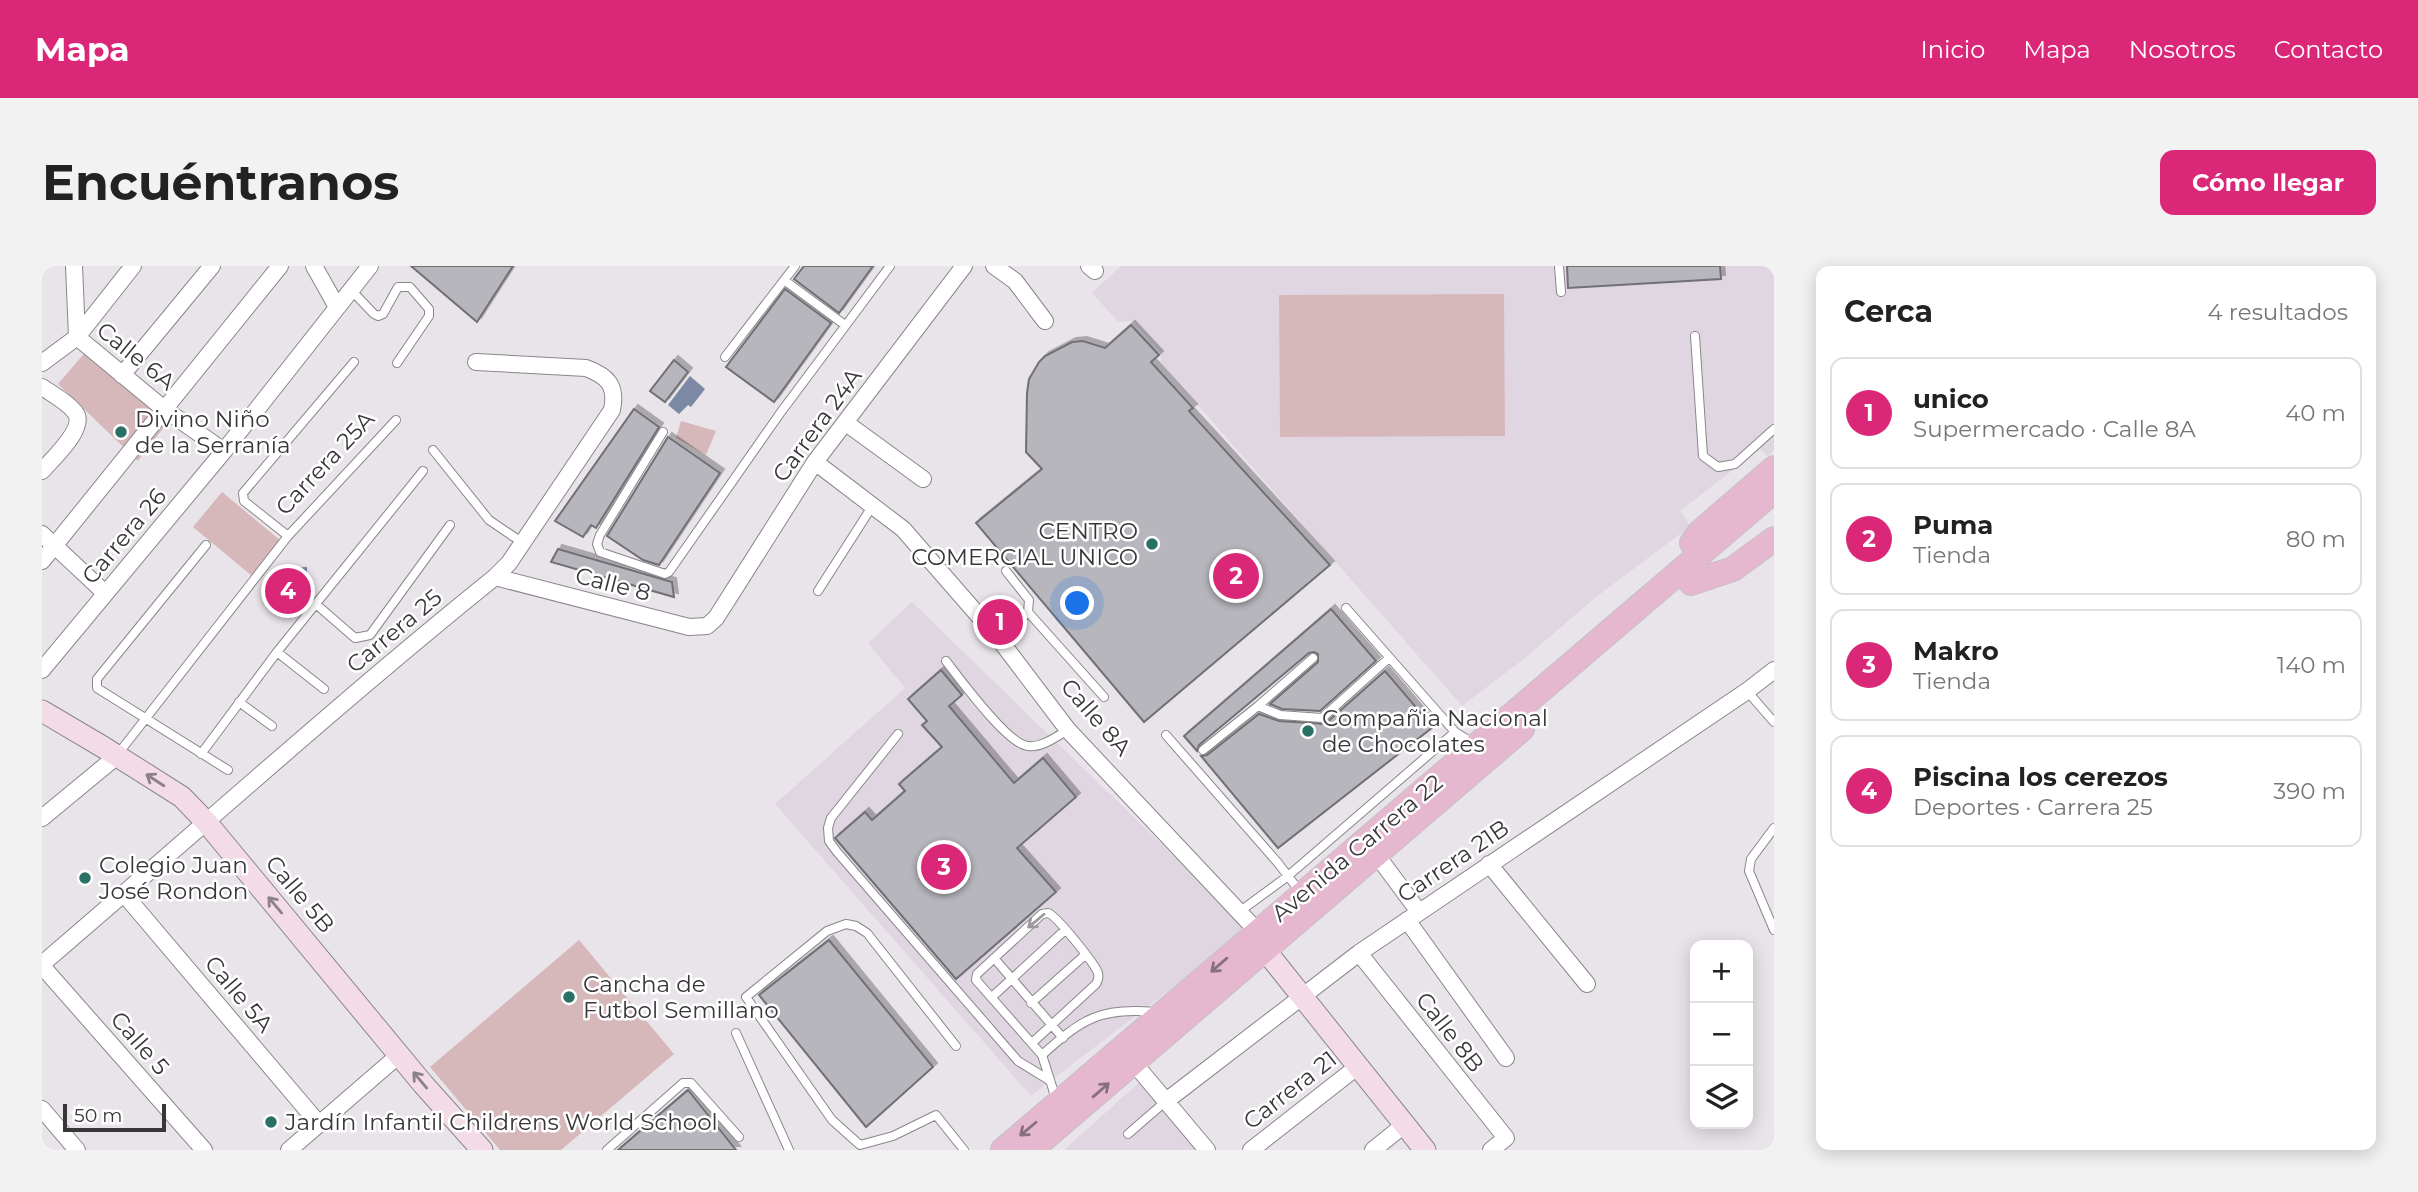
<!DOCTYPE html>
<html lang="es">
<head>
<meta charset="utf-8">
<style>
	:root { --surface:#fff; --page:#f2f2f2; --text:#222; --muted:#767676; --line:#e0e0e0; --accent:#db2777 }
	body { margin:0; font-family:Montserrat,sans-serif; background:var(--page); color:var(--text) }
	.controls { position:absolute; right:21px; bottom:21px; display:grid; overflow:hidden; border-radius:14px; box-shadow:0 4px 18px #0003 }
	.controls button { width:63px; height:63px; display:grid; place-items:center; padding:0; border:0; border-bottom:2px solid var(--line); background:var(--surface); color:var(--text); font:35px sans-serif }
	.scale { position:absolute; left:21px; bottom:18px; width:103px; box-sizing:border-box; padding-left:7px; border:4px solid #383639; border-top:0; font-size:19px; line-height:24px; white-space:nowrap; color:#383639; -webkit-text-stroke:5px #fff; paint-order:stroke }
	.you { position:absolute; left:1036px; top:338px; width:24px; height:24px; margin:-18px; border:5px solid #fff; border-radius:50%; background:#1a73e8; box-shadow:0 0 0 10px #1a73e833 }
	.badge { display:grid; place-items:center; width:46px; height:46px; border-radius:50%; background:var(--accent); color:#fff; font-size:23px; font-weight:700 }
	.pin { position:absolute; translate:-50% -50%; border:4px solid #fff; box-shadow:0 2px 7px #0006 }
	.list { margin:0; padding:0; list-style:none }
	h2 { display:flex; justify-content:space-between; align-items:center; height:91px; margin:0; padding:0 28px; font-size:30px }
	h2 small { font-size:23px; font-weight:400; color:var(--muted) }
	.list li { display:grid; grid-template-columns:46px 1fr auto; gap:21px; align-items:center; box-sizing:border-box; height:112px; margin:0 14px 14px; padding:0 14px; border:2px solid var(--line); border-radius:14px }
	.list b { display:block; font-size:26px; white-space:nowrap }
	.list p { margin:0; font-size:23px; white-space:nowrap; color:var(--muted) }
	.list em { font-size:23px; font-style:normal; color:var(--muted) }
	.icon { flex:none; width:38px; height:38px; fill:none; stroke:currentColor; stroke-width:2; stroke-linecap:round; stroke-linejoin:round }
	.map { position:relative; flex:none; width:1732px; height:884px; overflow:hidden; border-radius:14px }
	header { display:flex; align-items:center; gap:42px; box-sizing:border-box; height:98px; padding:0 35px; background:var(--accent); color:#fff }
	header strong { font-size:33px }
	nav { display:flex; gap:38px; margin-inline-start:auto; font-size:24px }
	.intro { display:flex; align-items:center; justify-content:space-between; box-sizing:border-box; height:168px; padding:0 42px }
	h1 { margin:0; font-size:49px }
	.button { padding:18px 32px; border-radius:14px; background:var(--accent); color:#fff; font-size:24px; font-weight:700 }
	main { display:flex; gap:42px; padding:0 42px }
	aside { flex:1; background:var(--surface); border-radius:14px; box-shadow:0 4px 18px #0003 }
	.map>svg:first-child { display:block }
	.built { fill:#e0d6e2 }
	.green { fill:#d7b8ba }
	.water { fill:#7b89a5 }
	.building { fill:#b7b6bd; stroke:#706f75; stroke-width:2; filter:url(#shadow) }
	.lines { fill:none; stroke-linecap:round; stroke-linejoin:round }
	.lane-casing { stroke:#8a858b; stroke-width:10 }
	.street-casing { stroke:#8a858b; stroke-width:18 }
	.secondary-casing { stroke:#8a858b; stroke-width:23 }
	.primary-casing { stroke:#c3c3c4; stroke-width:26 }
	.lane { stroke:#fff; stroke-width:8 }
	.street { stroke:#fff; stroke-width:16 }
	.secondary { stroke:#f3dce8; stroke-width:21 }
	.primary { stroke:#e6b8d0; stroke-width:24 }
	.oneway { stroke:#8c8188 }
	.oneway2 { stroke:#9c9a9c }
	.oneway3 { stroke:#86707d }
	.poi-dot { fill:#297066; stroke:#fff; stroke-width:2.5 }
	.labels { text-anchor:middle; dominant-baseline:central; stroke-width:5; stroke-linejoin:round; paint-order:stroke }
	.street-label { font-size:23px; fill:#383639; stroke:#fff }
	.poi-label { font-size:23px; fill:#383639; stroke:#fff; text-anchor:start }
</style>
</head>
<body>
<header>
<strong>Mapa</strong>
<nav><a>Inicio</a><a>Mapa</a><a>Nosotros</a><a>Contacto</a></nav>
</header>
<div class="intro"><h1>Encuéntranos</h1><a class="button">Cómo llegar</a></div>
<main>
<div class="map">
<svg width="1732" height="884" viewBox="0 0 1732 884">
	<defs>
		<filter id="shadow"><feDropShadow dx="4" dy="-4" stdDeviation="0" flood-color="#0004"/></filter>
	</defs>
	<rect width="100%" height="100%" fill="#e9e4ea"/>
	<path class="built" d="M 1079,0 L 1732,0 L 1732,185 L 1726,190 L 1718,183 L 1638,245 L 1649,260 L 1554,331 L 1483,392 L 1420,440 L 1119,97 L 1118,85 L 1090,55 L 1076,56 L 1050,27 Z
		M 870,336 L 1207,663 L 989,830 L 733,538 L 863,422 L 826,377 Z
		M 1101,813 L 1159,884 L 1022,884 Z"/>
	<path class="green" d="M 1462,28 L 1463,170 L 1238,171 L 1237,29 Z
		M 46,83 L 132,148 L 96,195 L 16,118 Z
		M 639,155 L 674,165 L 664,189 L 634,172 Z
		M 180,226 L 239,275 L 210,310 L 151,261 Z
		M 537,674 L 632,788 L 519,884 L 458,884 L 388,801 Z"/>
	<path class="water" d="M 648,110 L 663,123 L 649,141 L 646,139 L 637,148 L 626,139 Z
		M 265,301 L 265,311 L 254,313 L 255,337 L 239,339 L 237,303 Z"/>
	<path class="building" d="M 369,0 L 471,0 L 435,56 Z
		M 762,0 L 831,0 L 797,47 L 752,13 Z
		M 1525,0 L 1678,0 L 1679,13 L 1526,22 Z
		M 743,23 L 789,57 L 732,136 L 684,101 Z
		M 1089,59 L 1117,89 L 1109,96 L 1151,142 L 1147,145 L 1288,299 L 1102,456 L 934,257 L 1000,203 L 984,186 L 985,127 L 987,113 L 997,96 L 1003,90 L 1030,76 L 1041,75 L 1063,82 Z
		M 632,94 L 646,106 L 623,136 L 608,125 Z
		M 592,143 L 617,161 L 554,262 L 549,259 L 541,271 L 513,255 Z
		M 626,171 L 678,207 L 617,299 L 601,294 L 565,270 Z
		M 516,283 L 630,316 L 632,331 L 509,296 Z
		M 1289,343 L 1334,395 L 1278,445 L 1240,443 L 1228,438 L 1276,396 L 1276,388 L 1272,386 L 1267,387 L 1157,479 L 1155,485 L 1142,470 Z
		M 899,404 L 920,429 L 907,440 L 972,517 L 1001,492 L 1034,531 L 975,582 L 1014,626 L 914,713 L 793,572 L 823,546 L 830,554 L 863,525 L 857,518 L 900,481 L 880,459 L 885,455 L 866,433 Z
		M 1343,405 L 1391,461 L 1236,582 L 1159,490 L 1165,489 L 1217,448 L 1237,455 L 1283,458 Z
		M 787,674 L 891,801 L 824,861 L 717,729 Z
		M 646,824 L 694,884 L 576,884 Z"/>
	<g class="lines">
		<g class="lane-casing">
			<path id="lane" d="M 1517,0 L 1519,26
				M 742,14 L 803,59
				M 309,24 L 332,48 L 336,50 L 341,48 L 356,21 L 368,21 L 387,43 L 387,50 L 355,97
				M 1653,70 L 1661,190 L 1676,201 L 1693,198 L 1732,163
				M 683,91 L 753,0
				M 621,166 L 558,269 L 555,278 L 558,286 L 623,308 L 627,306 L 739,146 L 848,0
				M 391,184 L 447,254 L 481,277
				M 246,270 L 202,235 L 201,227 L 312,96
				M 164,279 L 55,413 L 55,422 L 186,504
				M 776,325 L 831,239
				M 275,339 L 313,372 L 328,369 L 408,259
				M 1304,342 L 1413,466 L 1431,477
				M 986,346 L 1062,431
				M 957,373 L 986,346 L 987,334 L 964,305
				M 235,386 L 282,423
				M 904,395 C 918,413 966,479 986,480 C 1000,482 1015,470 1026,464
				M 1705,425 L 1732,456
				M 197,436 L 230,460
				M 1216,440 L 1271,392
				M 856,468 L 789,552 L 786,562 L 787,575 L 795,586 L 976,795 L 1007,814
				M 1124,469 L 1236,597 L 1259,627
				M 1161,484 L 1216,440 L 1238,449 L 1280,452 L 1347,392
				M 76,488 L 246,270 L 354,154
				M 159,488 L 235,386 L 381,205
				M 1732,562 L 1709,593 L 1707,605 L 1732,664
				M 1197,646 L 1246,610 L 1413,466
				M 952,692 L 1021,772
				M 950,731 L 1023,664
				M 989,737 L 1043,689
				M 694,767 L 747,884
				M 990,777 L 1054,718 C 1056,714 1057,712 1056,707 C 1053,698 1014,649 1006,647 C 1004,647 1002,648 1000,648 L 935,708 L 934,714 L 1000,789 L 1014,833
				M 914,780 L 825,667 L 814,660 L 804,658 L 785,665 L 704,731 L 790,854 L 818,879 L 851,870 L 894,849 L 922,884
				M 1000,789 C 1040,753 1058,741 1113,746
				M 1086,868 L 1124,835
				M 565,884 L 641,817 L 649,817 L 697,871"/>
		</g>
		<g class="street-casing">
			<path id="street" d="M 32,0 L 35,71 L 122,143 L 182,185
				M 272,0 L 295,41
				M 952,0 L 973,15 L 1003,55
				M 1047,0 L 1053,5
				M 0,97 L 35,71 L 91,0
				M 80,109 L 170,0
				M 0,121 C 10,128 24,135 32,145 C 47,160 11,192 0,205
				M 804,157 L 881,213
				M 773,196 L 861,263 L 957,373 L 1026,464 L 1216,666
				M 0,268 L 63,327
				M 0,295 L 238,0
				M 453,311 L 647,361 L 665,360 L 674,352 L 773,196 L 922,0
				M 0,404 L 182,185 L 328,0
				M 0,552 L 75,490
				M 1334,588 L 1377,646
				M 1447,598 L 1545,718
				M 82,628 L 277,858
				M 1365,654 L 1464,792
				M 1317,687 L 1464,872 L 1449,884
				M 0,698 C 151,569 298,436 453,311 L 467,297 L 570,144 C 575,120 566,110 544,102 L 434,96
				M 0,700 L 162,884
				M 1091,796 L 1165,884
				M 1124,835 L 1317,687 L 1705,425 L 1732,404
				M 0,843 L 35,884
				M 247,884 L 357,789
				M 1209,884 L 1315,801
				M 1331,884 L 1362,859"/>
		</g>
		<g class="secondary-casing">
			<path id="secondary" d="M 0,445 L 61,481 L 140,531 L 165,557 L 381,818 L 440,884
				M 1223,684 L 1383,884"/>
		</g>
		<g class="primary-casing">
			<path id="primary" d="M 1650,277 L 1658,266 L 1732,202
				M 1649,317 L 1691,303 L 1732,273
				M 961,884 L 1732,225
				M 989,884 L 1480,463"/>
		</g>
		<use href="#lane" class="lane"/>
		<use href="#street" class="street"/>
		<use href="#secondary" class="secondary"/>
		<use href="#primary" class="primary"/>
	</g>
	<defs><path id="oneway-shaft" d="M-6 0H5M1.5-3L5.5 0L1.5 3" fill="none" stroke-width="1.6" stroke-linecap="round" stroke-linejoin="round" transform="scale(1.75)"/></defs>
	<g class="oneway">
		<use href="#oneway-shaft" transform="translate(113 514) rotate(-147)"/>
		<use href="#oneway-shaft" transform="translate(233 639) rotate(-130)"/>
		<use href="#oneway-shaft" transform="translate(378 814) rotate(-130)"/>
	</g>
	<use class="oneway2" href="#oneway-shaft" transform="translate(994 655) rotate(140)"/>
	<g class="oneway3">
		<use href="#oneway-shaft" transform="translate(1177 699) rotate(139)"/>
		<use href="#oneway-shaft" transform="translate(1059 824) rotate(-41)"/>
		<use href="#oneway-shaft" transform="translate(986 863) rotate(140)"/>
	</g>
	<g class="poi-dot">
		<circle cx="79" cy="166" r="7"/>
		<circle cx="1110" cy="278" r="7"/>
		<circle cx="1266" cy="465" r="7"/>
		<circle cx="43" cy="612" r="7"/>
		<circle cx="527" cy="731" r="7"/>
		<circle cx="229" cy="856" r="7"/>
	</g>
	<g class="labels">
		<g class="street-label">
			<text transform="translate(94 90) rotate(39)">Calle 6A</text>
			<text transform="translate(775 159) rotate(-54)">Carrera 24A</text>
			<text transform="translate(283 197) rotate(-47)">Carrera 25A</text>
			<text transform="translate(82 270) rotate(-50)">Carrera 26</text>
			<text transform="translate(571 318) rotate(14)">Calle 8</text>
			<text transform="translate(352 365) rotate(-40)">Carrera 25</text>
			<text transform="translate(1054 451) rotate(49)">Calle 8A</text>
			<text transform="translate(1315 582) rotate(-40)">Avenida Carrera 22</text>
			<text transform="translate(1411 595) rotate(-34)">Carrera 21B</text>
			<text transform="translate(258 628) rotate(50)">Calle 5B</text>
			<text transform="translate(197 728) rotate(50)">Calle 5A</text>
			<text transform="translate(1408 766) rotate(52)">Calle 8B</text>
			<text transform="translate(98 777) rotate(49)">Calle 5</text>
			<text transform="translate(1248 824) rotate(-38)">Carrera 21</text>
		</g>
		<g class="poi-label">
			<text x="93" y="153">Divino Niño<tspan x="93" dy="26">de la Serranía</tspan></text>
			<text x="1096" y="265" text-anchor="end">CENTRO<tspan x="1096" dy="26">COMERCIAL UNICO</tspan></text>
			<text x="1280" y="452">Compañia Nacional<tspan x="1280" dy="26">de Chocolates</tspan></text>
			<text x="57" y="599">Colegio Juan<tspan x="57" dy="26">José Rondon</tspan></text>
			<text x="541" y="718">Cancha de<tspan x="541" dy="26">Futbol Semillano</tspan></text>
			<text x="243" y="856">Jardín Infantil Childrens World School</text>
		</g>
	</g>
</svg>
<div class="controls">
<button>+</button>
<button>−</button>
<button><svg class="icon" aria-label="layers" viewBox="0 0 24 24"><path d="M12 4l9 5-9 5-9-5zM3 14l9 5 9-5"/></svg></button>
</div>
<div class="scale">50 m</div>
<div class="you"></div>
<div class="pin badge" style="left:958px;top:356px">1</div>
<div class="pin badge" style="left:1194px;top:310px">2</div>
<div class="pin badge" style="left:902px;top:601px">3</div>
<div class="pin badge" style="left:246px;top:325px">4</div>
</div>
<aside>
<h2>Cerca<small>4 resultados</small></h2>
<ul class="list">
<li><span class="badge">1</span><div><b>unico</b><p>Supermercado · Calle 8A</p></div><em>40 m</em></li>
<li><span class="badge">2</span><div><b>Puma</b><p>Tienda</p></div><em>80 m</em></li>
<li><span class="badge">3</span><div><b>Makro</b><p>Tienda</p></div><em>140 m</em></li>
<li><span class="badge">4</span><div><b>Piscina los cerezos</b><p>Deportes · Carrera 25</p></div><em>390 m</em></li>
</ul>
</aside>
</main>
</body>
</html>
